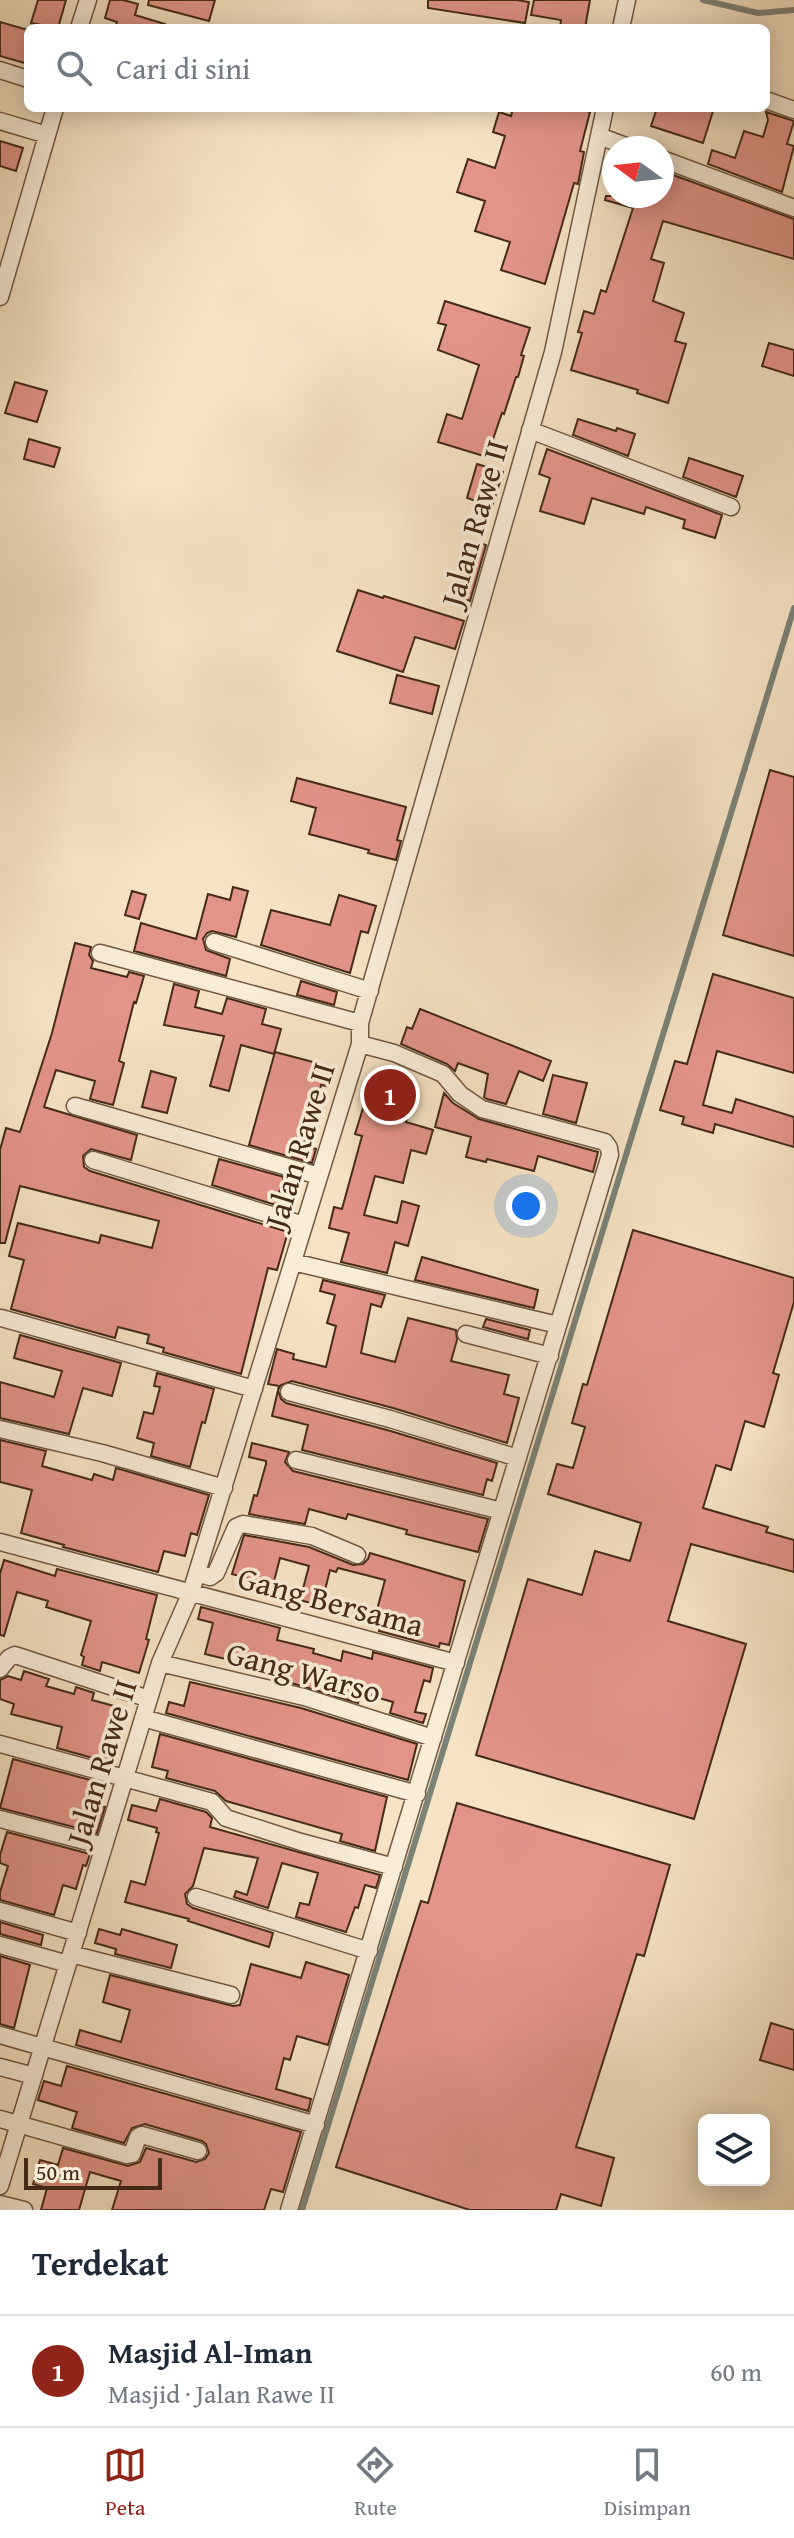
<!DOCTYPE html>
<html lang="id">
<head>
<meta charset="utf-8">
<style>
	:root { --surface:#fff; --page:#f2f2f3; --text:#1f2937; --muted:#747a83; --line:#e0e1e3; --accent:#8f2418 }
	body { margin:0; font-family:"Gentium Book Plus",serif; background:var(--page); color:var(--text) }
	.controls { position:absolute; right:24px; bottom:24px; display:grid; overflow:hidden; border-radius:12px; box-shadow:0 4px 20px #0003 }
	.controls button { width:72px; height:72px; display:grid; place-items:center; padding:0; border:0; border-bottom:2px solid var(--line); background:var(--surface); color:var(--text); font:40px sans-serif }
	.compass { position:absolute; left:602px; top:136px; width:72px; height:72px; border-radius:50%; background:var(--surface); box-shadow:0 4px 20px #0003; rotate:285deg }
	.scale { position:absolute; left:24px; bottom:20px; width:138px; box-sizing:border-box; padding-left:8px; border:4px solid #452a17; border-top:0; font-size:22px; line-height:28px; white-space:nowrap; color:#452a17; -webkit-text-stroke:6px #f9edd8; paint-order:stroke }
	.you { position:absolute; left:526px; top:1206px; width:28px; height:28px; margin:-20px; border:6px solid #fff; border-radius:50%; background:#1a73e8; box-shadow:0 0 0 12px #1a73e833 }
	.badge { display:grid; place-items:center; width:52px; height:52px; border-radius:50%; background:var(--accent); color:#fff; font-size:26px; font-weight:700 }
	.pin { position:absolute; translate:-50% -50%; border:4px solid #fff; box-shadow:0 2px 8px #0006 }
	.list { margin:0; padding:0; list-style:none }
	h2 { display:flex; justify-content:space-between; align-items:center; height:104px; margin:0; padding:0 32px; font-size:34px }
	h2 small { font-size:26px; font-weight:400; color:var(--muted) }
	.list li { display:grid; grid-template-columns:52px 1fr auto; gap:24px; align-items:center; box-sizing:border-box; height:112px; padding:0 32px; border-top:2px solid var(--line) }
	.list b { display:block; font-size:30px; white-space:nowrap }
	.list p { margin:0; font-size:26px; white-space:nowrap; color:var(--muted) }
	.list em { font-size:26px; font-style:normal; color:var(--muted) }
	.icon { flex:none; width:44px; height:44px; fill:none; stroke:currentColor; stroke-width:2; stroke-linecap:round; stroke-linejoin:round }
	.map { position:relative; flex:none; width:794px; height:2210px; overflow:hidden }
	.search { position:absolute; background:var(--surface); box-shadow:0 4px 20px #0003; left:24px; right:24px; top:24px; height:88px; display:flex; align-items:center; gap:20px; box-sizing:border-box; padding:0 28px; border-radius:12px; color:var(--muted); font-size:30px }
	.sheet { height:216px; background:var(--surface) }
	nav { display:flex; justify-content:space-around; align-items:center; box-sizing:border-box; height:112px; border-top:2px solid var(--line); background:var(--surface); font-size:22px; color:var(--muted) }
	nav a { display:grid; justify-items:center; gap:4px }
	nav .on { color:var(--accent) }
	.map>svg:first-child { display:block }
	.lines { fill:none; stroke-linecap:round; stroke-linejoin:round }
	.stream { stroke:#7a8279; stroke-width:6 }
	.building { fill:#e39488; stroke:#452a17; stroke-width:2 }
	.minor-casing { stroke:#715842; stroke-width:19 }
	.minor { stroke:#f9edd8; stroke-width:16 }
	.labels { text-anchor:middle; dominant-baseline:central; stroke-width:7; stroke-linejoin:round; paint-order:stroke }
	.street-label { font-size:32px; fill:#452a17; stroke:#f9edd8 }
</style>
</head>
<body>
<div class="map">
<svg width="794" height="2210" viewBox="0 0 794 2210">
	<rect width="100%" height="100%" fill="#f6e3c3"/>
	<filter id="stains"><feTurbulence type="fractalNoise" baseFrequency=".0025" numOctaves="4"/><feColorMatrix values="0 0 0 0 .2 0 0 0 0 .09 0 0 0 0 .02 0 0 0 .5 -.17"/></filter>
	<radialGradient id="worn" r=".72"><stop offset=".6" stop-color="#630" stop-opacity="0"/><stop offset="1" stop-color="#630" stop-opacity=".3"/></radialGradient>
	<g class="lines">
		<path class="stream" d="M 703,0 L 758,13 L 794,10
			M 302,2210 L 794,608"/>
	</g>
	<path class="building" d="M 38,0 L 66,0 L 58,28 L 31,23 Z
		M 110,0 L 123,0 L 138,4 L 135,15 L 165,24 L 165,28 L 115,28 L 117,22 L 105,18 Z
		M 149,0 L 215,0 L 209,21 L 148,5 Z
		M 428,0 L 517,0 L 529,2 L 525,23 L 428,8 Z
		M 534,0 L 590,0 L 585,28 L 560,28 L 561,20 L 531,15 Z
		M 0,22 L 28,30 L 28,64 L 0,56 Z
		M 513,108 L 576,108 L 590,112 L 580,151 L 584,152 L 578,184 L 574,183 L 545,284 L 501,270 L 510,242 L 475,231 L 485,201 L 457,192 L 468,159 L 495,168 L 505,136 L 493,132 L 499,112 L 511,116 Z
		M 657,108 L 714,108 L 703,143 L 651,126 Z
		M 766,112 L 794,121 L 787,144 L 794,146 L 782,192 L 708,164 L 712,150 L 735,158 L 744,131 L 763,137 L 768,120 Z
		M 0,141 L 23,148 L 16,171 L 0,166 Z
		M 662,171 L 794,219 L 794,259 L 663,221 L 651,259 L 664,263 L 653,301 L 684,313 L 675,341 L 686,344 L 668,403 L 637,393 L 638,390 L 571,370 L 582,333 L 578,332 L 584,311 L 594,314 L 601,290 L 606,292 L 633,208 L 605,200 L 606,196 L 662,196 Z
		M 445,301 L 530,328 L 521,355 L 524,356 L 518,377 L 516,377 L 504,414 L 502,413 L 487,457 L 438,442 L 447,414 L 462,419 L 479,365 L 438,350 L 446,325 L 438,323 Z
		M 769,343 L 794,350 L 794,376 L 762,366 Z
		M 15,382 L 47,391 L 37,422 L 5,413 Z
		M 578,419 L 616,431 L 617,428 L 635,434 L 628,456 L 573,435 Z
		M 29,439 L 60,448 L 54,467 L 24,459 Z
		M 547,449 L 722,515 L 715,538 L 683,528 L 685,520 L 646,507 L 644,514 L 592,498 L 584,524 L 540,511 L 550,478 L 539,474 Z
		M 689,458 L 743,476 L 736,497 L 683,477 Z
		M 477,464 L 503,472 L 492,507 L 467,498 Z
		M 478,542 L 486,545 L 470,601 L 461,598 Z
		M 358,590 L 383,598 L 384,596 L 464,621 L 455,649 L 415,637 L 403,672 L 337,651 Z
		M 397,675 L 439,686 L 432,714 L 390,703 Z
		M 770,770 L 794,777 L 794,956 L 723,935 Z
		M 297,778 L 406,807 L 397,840 L 401,841 L 396,860 L 368,853 L 369,850 L 309,834 L 316,808 L 291,801 Z
		M 233,887 L 248,891 L 236,937 L 212,931 L 207,933 L 203,939 L 206,950 L 230,959 L 226,976 L 134,951 L 141,923 L 196,939 L 208,894 L 230,900 Z
		M 132,891 L 146,895 L 139,919 L 125,915 Z
		M 339,895 L 376,906 L 368,933 L 361,931 L 350,973 L 261,945 L 271,910 L 330,925 Z
		M 75,943 L 91,947 L 89,955 L 93,961 L 91,968 L 127,977 L 129,972 L 144,976 L 136,1003 L 134,1002 L 119,1061 L 124,1063 L 113,1105 L 90,1099 L 95,1081 L 56,1070 L 44,1107 L 137,1135 L 131,1160 L 91,1149 L 83,1156 L 84,1167 L 90,1171 L 288,1232 L 277,1270 L 268,1268 L 241,1374 L 163,1352 L 164,1348 L 147,1343 L 149,1335 L 118,1327 L 115,1338 L 11,1309 L 24,1260 L 9,1256 L 18,1223 L 99,1243 L 101,1235 L 152,1248 L 159,1221 L 20,1186 L 5,1243 L 0,1243 L 0,1150 L 6,1128 L 20,1132 L 52,1033 Z
		M 713,974 L 794,998 L 794,1073 L 717,1051 L 703,1105 L 732,1113 L 736,1099 L 794,1117 L 794,1147 L 715,1124 L 713,1133 L 682,1124 L 684,1117 L 660,1110 L 675,1061 L 687,1064 Z
		M 301,981 L 337,992 L 334,1005 L 297,995 Z
		M 174,984 L 199,991 L 195,1007 L 222,1014 L 227,998 L 266,1009 L 262,1024 L 281,1029 L 274,1054 L 241,1045 L 229,1091 L 210,1086 L 224,1036 L 164,1025 Z
		M 420,1009 L 551,1061 L 543,1081 L 519,1071 L 506,1104 L 487,1099 L 484,1097 L 488,1074 L 458,1063 L 455,1071 L 447,1064 L 401,1044 L 407,1027 L 412,1029 Z
		M 275,1052 L 332,1067 L 327,1086 L 321,1085 L 304,1145 L 316,1149 L 312,1163 L 249,1145 Z
		M 151,1071 L 176,1078 L 167,1113 L 142,1107 Z
		M 374,1073 L 416,1084 L 406,1122 L 433,1130 L 426,1154 L 411,1150 L 403,1183 L 375,1176 L 364,1215 L 397,1223 L 402,1201 L 419,1206 L 408,1246 L 395,1242 L 387,1273 L 341,1262 L 349,1233 L 329,1228 L 334,1207 L 342,1209 L 362,1136 L 355,1134 Z
		M 553,1075 L 587,1083 L 576,1123 L 543,1114 Z
		M 444,1093 L 453,1103 L 479,1119 L 598,1152 L 593,1172 L 538,1156 L 534,1171 L 487,1159 L 486,1162 L 466,1157 L 471,1137 L 435,1127 Z
		M 219,1159 L 284,1177 L 279,1193 L 286,1195 L 282,1207 L 212,1185 Z
		M 633,1230 L 794,1278 L 794,1302 L 773,1373 L 779,1375 L 764,1427 L 745,1421 L 731,1470 L 716,1465 L 703,1508 L 768,1527 L 766,1532 L 794,1540 L 794,1572 L 691,1544 L 668,1621 L 746,1644 L 694,1819 L 476,1755 L 528,1579 L 582,1595 L 595,1551 L 630,1561 L 641,1523 L 548,1494 L 557,1464 L 573,1468 L 585,1427 L 572,1423 L 583,1384 L 587,1385 Z
		M 422,1257 L 538,1290 L 534,1308 L 415,1280 Z
		M 323,1280 L 385,1295 L 381,1307 L 371,1304 L 361,1353 L 395,1362 L 408,1318 L 456,1330 L 457,1340 L 451,1361 L 509,1375 L 504,1394 L 519,1398 L 507,1443 L 393,1408 L 292,1381 L 281,1385 L 278,1390 L 281,1399 L 286,1403 L 387,1430 L 497,1463 L 492,1481 L 487,1479 L 483,1495 L 302,1450 L 308,1425 L 272,1416 L 279,1386 L 268,1384 L 277,1349 L 294,1354 L 293,1359 L 326,1367 L 336,1326 L 327,1323 L 335,1295 L 320,1291 Z
		M 486,1319 L 530,1330 L 528,1339 L 483,1327 Z
		M 20,1335 L 121,1363 L 112,1396 L 83,1388 L 69,1434 L 0,1418 L 0,1382 L 54,1397 L 62,1371 L 14,1358 Z
		M 157,1373 L 214,1389 L 205,1423 L 202,1422 L 190,1467 L 151,1456 L 154,1443 L 137,1438 L 144,1412 L 153,1414 L 160,1387 L 154,1386 Z
		M 0,1440 L 46,1451 L 42,1466 L 92,1480 L 94,1474 L 113,1480 L 116,1468 L 209,1495 L 197,1535 L 191,1533 L 185,1556 L 164,1551 L 158,1572 L 63,1547 L 64,1545 L 21,1533 L 32,1490 L 0,1482 Z
		M 252,1443 L 289,1452 L 285,1462 L 293,1471 L 488,1519 L 478,1552 L 406,1534 L 407,1530 L 348,1514 L 346,1519 L 309,1509 L 305,1524 L 249,1514 L 254,1495 L 257,1496 L 266,1464 L 266,1461 L 249,1457 Z
		M 244,1535 L 309,1547 L 353,1565 L 363,1564 L 368,1559 L 370,1553 L 465,1581 L 449,1645 L 440,1643 L 439,1647 L 379,1631 L 381,1623 L 374,1621 L 385,1580 L 338,1568 L 336,1572 L 330,1570 L 321,1606 L 300,1600 L 309,1566 L 280,1558 L 273,1585 L 232,1574 Z
		M 4,1560 L 55,1576 L 57,1569 L 157,1595 L 146,1639 L 149,1640 L 139,1673 L 102,1662 L 100,1671 L 82,1665 L 84,1657 L 81,1655 L 91,1621 L 46,1607 L 48,1601 L 17,1592 L 4,1636 L 0,1635 L 0,1574 Z
		M 201,1607 L 280,1628 L 277,1640 L 314,1649 L 313,1653 L 341,1661 L 343,1651 L 372,1659 L 373,1652 L 433,1668 L 430,1682 L 424,1680 L 415,1712 L 426,1714 L 423,1723 L 390,1713 L 393,1702 L 361,1693 L 358,1703 L 288,1682 L 290,1673 L 283,1671 L 284,1667 L 240,1655 L 238,1662 L 205,1654 L 213,1623 L 198,1619 Z
		M 24,1671 L 49,1679 L 46,1686 L 74,1694 L 76,1687 L 94,1693 L 92,1700 L 114,1706 L 110,1721 L 120,1723 L 115,1741 L 112,1740 L 107,1762 L 57,1748 L 62,1727 L 11,1714 L 14,1704 L 0,1699 L 0,1680 L 8,1676 L 21,1680 Z
		M 190,1682 L 301,1708 L 417,1744 L 408,1780 L 166,1713 L 169,1702 L 184,1706 Z
		M 160,1734 L 387,1797 L 375,1851 L 340,1841 L 342,1834 L 226,1801 L 215,1791 L 166,1778 L 168,1771 L 152,1767 Z
		M 13,1759 L 101,1783 L 96,1804 L 105,1807 L 97,1833 L 0,1808 Z
		M 160,1799 L 206,1812 L 212,1818 L 210,1827 L 380,1875 L 376,1888 L 365,1885 L 358,1908 L 355,1907 L 346,1932 L 296,1917 L 300,1903 L 309,1905 L 318,1873 L 282,1863 L 268,1908 L 234,1897 L 236,1891 L 247,1895 L 258,1858 L 204,1848 L 193,1886 L 185,1894 L 187,1904 L 193,1908 L 273,1933 L 269,1947 L 188,1921 L 189,1919 L 125,1902 L 131,1881 L 145,1885 L 159,1833 L 156,1832 L 157,1828 L 128,1820 L 132,1805 L 156,1811 Z
		M 457,1803 L 670,1865 L 644,1956 L 637,1954 L 576,2147 L 614,2158 L 601,2206 L 561,2194 L 556,2210 L 470,2210 L 336,2167 L 421,1901 L 428,1903 Z
		M 7,1832 L 90,1854 L 86,1866 L 83,1865 L 76,1889 L 63,1885 L 54,1915 L 0,1900 L 0,1892 L 8,1866 L 0,1863 L 0,1855 Z
		M 0,1922 L 43,1935 L 41,1945 L 0,1934 Z
		M 99,1929 L 120,1935 L 122,1929 L 177,1945 L 171,1968 L 115,1954 L 116,1949 L 95,1943 Z
		M 0,1956 L 30,1965 L 14,2028 L 0,2024 Z
		M 306,1962 L 349,1975 L 328,2045 L 297,2036 L 290,2060 L 284,2058 L 276,2089 L 311,2099 L 308,2111 L 76,2045 L 80,2030 L 121,2042 L 130,2010 L 103,2002 L 110,1975 L 233,2006 L 240,2005 L 251,1964 L 301,1978 Z
		M 771,2023 L 794,2030 L 794,2070 L 760,2060 Z
		M 67,2066 L 301,2132 L 283,2192 L 271,2189 L 264,2210 L 112,2210 L 121,2181 L 90,2172 L 79,2210 L 41,2210 L 47,2188 L 33,2184 L 40,2160 L 58,2165 L 63,2148 L 128,2166 L 140,2162 L 146,2148 L 196,2162 L 205,2159 L 209,2153 L 206,2144 L 202,2141 L 145,2124 L 132,2128 L 124,2143 L 72,2128 L 77,2112 L 38,2100 L 44,2081 L 61,2086 Z"/>
	<g class="lines">
		<g class="minor-casing">
			<path id="minor" d="M 79,28 L 88,0
				M 621,28 L 627,0
				M 0,70 L 28,79
				M 766,100 L 794,110
				M 0,121 L 47,135
				M 599,136 L 631,148
				M 662,159 L 794,208
				M 0,297 L 55,108
				M 530,430 L 731,507
				M 214,942 L 370,991
				M 100,953 L 360,1023
				M 75,1106 L 319,1176
				M 93,1160 L 304,1225
				M 293,1262 L 558,1325
				M 1,1318 L 254,1389
				M 466,1334 L 550,1356
				M 289,1392 L 390,1419 L 518,1458
				M 0,1429 L 102,1453 L 224,1488
				M 296,1460 L 502,1511
				M 0,1542 L 456,1663
				M 197,1573 L 210,1577 L 216,1573 L 236,1527 L 243,1524 L 312,1536 L 357,1555
				M 160,1663 L 304,1697 L 433,1738
				M 0,1669 L 9,1658 L 15,1655 L 149,1699
				M 143,1718 L 417,1794
				M 0,1744 L 212,1802 L 226,1818 L 301,1842 L 394,1867
				M 0,1819 L 104,1846
				M 196,1897 L 369,1951
				M 0,1911 L 78,1933
				M 0,1945 L 68,1964
				M 71,1954 L 231,1995
				M 0,2035 L 316,2125
				M 0,2067 L 34,2076
				M 0,2119 L 127,2155 L 132,2154 L 138,2137 L 142,2135 L 198,2151
				M 0,2186 L 160,1663 L 191,1592 L 360,1044 L 360,1023 L 553,352 L 605,108
				M 0,2204 L 24,2210
				M 289,2210 L 610,1155 L 609,1148 L 605,1142 L 482,1109 L 460,1094 L 443,1074 L 394,1053 L 360,1044"/>
		</g>
		<use href="#minor" class="minor"/>
	</g>
	<g class="labels">
		<g class="street-label">
			<text transform="translate(474 523) rotate(-74)">Jalan Rawe II</text>
			<text transform="translate(299 1145) rotate(-73)">Jalan Rawe II</text>
			<text transform="translate(331 1601) rotate(15)">Gang Bersama</text>
			<text transform="translate(304 1672) rotate(15)">Gang Warso</text>
			<text transform="translate(101 1762) rotate(-73)">Jalan Rawe II</text>
		</g>
	</g>
	<rect width="100%" height="100%" filter="url(#stains)"/>
	<rect width="100%" height="100%" fill="url(#worn)"/>
</svg>
<div class="controls">
<button><svg class="icon" aria-label="layers" viewBox="0 0 24 24"><path d="M12 4l9 5-9 5-9-5zM3 14l9 5 9-5"/></svg></button>
</div>
<svg class="compass" viewBox="-18 -18 36 36"><path d="M0-13l5 13h-10z" fill="#e53935"/><path d="M0 13l5-13h-10z" fill="#747a83"/></svg>
<div class="scale">50 m</div>
<div class="you"></div>
<div class="pin badge" style="left:390px;top:1095px">1</div>
<div class="search"><svg class="icon" aria-label="search" viewBox="0 0 24 24"><circle cx="10" cy="10" r="6"/><path d="M15 15l6 6"/></svg>Cari di sini</div>
</div>
<section class="sheet">
<h2>Terdekat<small></small></h2>
<ul class="list">
<li><span class="badge">1</span><div><b>Masjid Al-Iman</b><p>Masjid · Jalan Rawe II</p></div><em>60 m</em></li>
</ul>
</section>
<nav>
<a class="on"><svg class="icon" aria-label="map" viewBox="0 0 24 24"><path d="M3 6l6-2 6 2 6-2v14l-6 2-6-2-6 2zM9 4v14M15 6v14"/></svg>Peta</a>
<a><svg class="icon" aria-label="directions" viewBox="0 0 24 24"><path d="M12 3l9 9-9 9-9-9zM9 14v-3h6M13 9l2 2-2 2"/></svg>Rute</a>
<a><svg class="icon" aria-label="saved" viewBox="0 0 24 24"><path d="M7 4h10v16l-5-4-5 4z"/></svg>Disimpan</a>
</nav>
</body>
</html>
